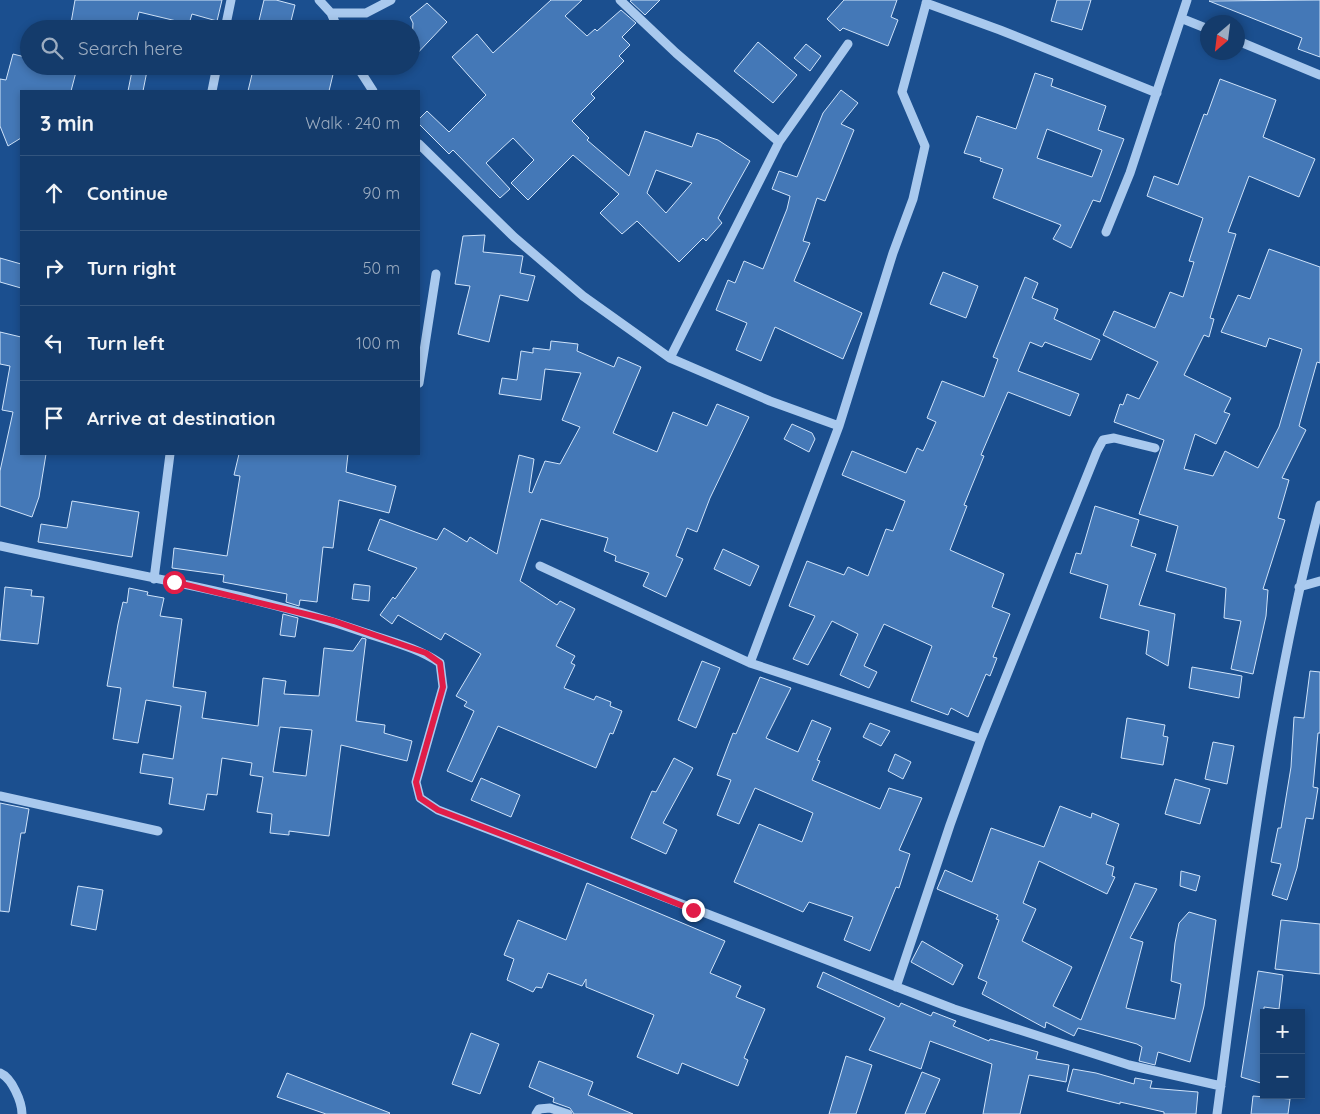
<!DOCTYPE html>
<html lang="en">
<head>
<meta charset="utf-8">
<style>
	:root { --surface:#143b6b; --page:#214673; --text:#f1f3f6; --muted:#9dadc1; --line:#33557e }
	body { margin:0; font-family:Quicksand,sans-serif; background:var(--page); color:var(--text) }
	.controls { position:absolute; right:15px; bottom:15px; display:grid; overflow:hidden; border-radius:0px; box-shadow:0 2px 8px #0003 }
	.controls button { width:45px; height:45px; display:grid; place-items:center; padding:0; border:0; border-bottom:1px solid var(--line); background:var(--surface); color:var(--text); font:25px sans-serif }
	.compass { position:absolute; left:1200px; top:15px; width:45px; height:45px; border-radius:50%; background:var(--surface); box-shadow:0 2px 8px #0003; rotate:208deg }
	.stop { position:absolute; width:15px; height:15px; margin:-11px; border:4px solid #e11d48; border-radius:50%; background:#fff }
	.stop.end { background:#e11d48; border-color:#fff; box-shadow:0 1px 5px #0008 }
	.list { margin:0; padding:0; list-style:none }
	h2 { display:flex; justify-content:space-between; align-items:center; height:65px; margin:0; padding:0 20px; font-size:21px }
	h2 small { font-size:16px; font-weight:400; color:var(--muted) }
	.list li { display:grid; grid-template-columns:32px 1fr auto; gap:15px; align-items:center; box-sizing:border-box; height:75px; padding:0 20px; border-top:1px solid var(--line) }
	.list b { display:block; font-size:19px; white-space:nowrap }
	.list em { font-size:16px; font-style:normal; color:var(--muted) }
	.icon { flex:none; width:28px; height:28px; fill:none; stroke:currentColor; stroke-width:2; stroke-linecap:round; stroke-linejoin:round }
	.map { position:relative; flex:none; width:1320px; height:1114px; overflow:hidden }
	.search { position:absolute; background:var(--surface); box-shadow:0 2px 8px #0003; left:20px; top:20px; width:400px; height:55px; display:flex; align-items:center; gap:12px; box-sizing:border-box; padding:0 18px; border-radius:28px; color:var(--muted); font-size:19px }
	.panel { position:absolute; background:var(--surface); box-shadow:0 2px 8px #0003; left:20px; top:90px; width:400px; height:365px; border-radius:0px }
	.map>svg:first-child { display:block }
	.building { fill:#4478b7; stroke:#cfe3fa; fill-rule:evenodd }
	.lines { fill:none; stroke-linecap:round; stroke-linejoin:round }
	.minor { stroke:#a9c9ee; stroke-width:9 }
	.route { stroke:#e11d48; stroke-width:6 }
</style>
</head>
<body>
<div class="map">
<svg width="1320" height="1114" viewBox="0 0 1320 1114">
	<rect width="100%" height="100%" fill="#1b4f8f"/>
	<path class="building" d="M 75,0 L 222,0 L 217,21 L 192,14 L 189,24 L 139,12 L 135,29 L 74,29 L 76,24 L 71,23 Z
		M 264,0 L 276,0 L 295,5 L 289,29 L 257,29 Z
		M 551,0 L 582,0 L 565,16 L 587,36 L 595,29 L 597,31 L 621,10 L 636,23 L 622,37 L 630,45 L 619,56 L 624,61 L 591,94 L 595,98 L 572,121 L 589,138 L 587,140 L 629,176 L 645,131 L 692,147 L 697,133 L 718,140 L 750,161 L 718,218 L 722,223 L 706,241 L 703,238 L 679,262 L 637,221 L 622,234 L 600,213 L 619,194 L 573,155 L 528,200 L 511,183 L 534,160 L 513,138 L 486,163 L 510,189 L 500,198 L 453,150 L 449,154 L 419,124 L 419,119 L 427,111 L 449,132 L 486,95 L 452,57 L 477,34 L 493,53 ZM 656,170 L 692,183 L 666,213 L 647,193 Z
		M 632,0 L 660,0 L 645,15 L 630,1 Z
		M 844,0 L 897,0 L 891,17 L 898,20 L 888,46 L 843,28 L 840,31 L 827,19 Z
		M 1057,0 L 1091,0 L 1082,30 L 1051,21 Z
		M 1320,0 L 1320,57 L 1298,49 L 1302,38 L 1209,1 Z
		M 427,3 L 447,22 L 411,60 L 413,23 L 410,17 Z
		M 758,42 L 797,75 L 773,103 L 734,71 Z
		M 806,44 L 821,56 L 810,71 L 794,58 Z
		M 13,54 L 29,58 L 29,66 L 57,66 L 76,72 L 71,91 L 21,91 L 21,138 L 8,146 L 0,126 L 0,79 L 6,80 Z
		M 133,66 L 148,66 L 143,91 L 128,91 Z
		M 254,66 L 335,66 L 329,91 L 248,91 Z
		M 1035,73 L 1053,79 L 1051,86 L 1106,106 L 1098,130 L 1124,139 L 1100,202 L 1093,200 L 1071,248 L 1053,239 L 1061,225 L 993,198 L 1003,169 L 980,161 L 981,158 L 964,153 L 977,116 L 1016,129 ZM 1047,129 L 1102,150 L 1092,177 L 1037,158 Z
		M 1220,79 L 1276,100 L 1263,137 L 1315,159 L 1299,197 L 1249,176 L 1228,232 L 1236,234 L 1210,318 L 1214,319 L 1209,337 L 1204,335 L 1184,375 L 1231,398 L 1224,412 L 1230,414 L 1216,444 L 1195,434 L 1184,469 L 1213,476 L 1225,451 L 1258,468 L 1279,427 L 1302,349 L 1269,338 L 1266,347 L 1221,332 L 1238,295 L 1250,299 L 1269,249 L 1320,267 L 1320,363 L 1317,362 L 1299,426 L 1306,430 L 1282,478 L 1289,480 L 1278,518 L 1285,520 L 1263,589 L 1268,590 L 1266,616 L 1253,674 L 1231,669 L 1241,621 L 1224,618 L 1226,588 L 1166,571 L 1178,526 L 1139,514 L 1164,440 L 1114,422 L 1120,404 L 1123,405 L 1127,394 L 1139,399 L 1158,362 L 1103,335 L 1114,311 L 1155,328 L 1170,292 L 1183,297 L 1194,262 L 1189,261 L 1203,218 L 1147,196 L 1154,176 L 1178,185 L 1204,114 L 1207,115 Z
		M 841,90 L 858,103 L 841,124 L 854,130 L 825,201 L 817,198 L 803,241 L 810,243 L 794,281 L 862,313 L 843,359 L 775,327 L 761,361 L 736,350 L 747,323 L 716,310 L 728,280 L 735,283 L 744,261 L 763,269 L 787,209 L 790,196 L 772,189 L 779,171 L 797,177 L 823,113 Z
		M 485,235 L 483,252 L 523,256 L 520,273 L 535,276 L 528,301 L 500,295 L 489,342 L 458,334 L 470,286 L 455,284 L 463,236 Z
		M 0,258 L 21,264 L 21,288 L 0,282 Z
		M 943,272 L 978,286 L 966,318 L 930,304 Z
		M 1025,277 L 1038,283 L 1032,298 L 1058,309 L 1054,319 L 1100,340 L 1091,360 L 1045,342 L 1042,347 L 1030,342 L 1018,371 L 1079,394 L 1070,416 L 1008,392 L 981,455 L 984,456 L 964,505 L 967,506 L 950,550 L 1004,574 L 992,607 L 1010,614 L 993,657 L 997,658 L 990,676 L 986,674 L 968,717 L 951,708 L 948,715 L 911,701 L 932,646 L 884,624 L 864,666 L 877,672 L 869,688 L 840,675 L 858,634 L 832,621 L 808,665 L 793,659 L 815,616 L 789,606 L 807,561 L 844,575 L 848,567 L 868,576 L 886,529 L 893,531 L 905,501 L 842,475 L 852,451 L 906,473 L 917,448 L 923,451 L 936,422 L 927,418 L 942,381 L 984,397 L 998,359 L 993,357 Z
		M 0,332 L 21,337 L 21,454 L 46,454 L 39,497 L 32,517 L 0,506 L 0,471 L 13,412 L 2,410 L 10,366 L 0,364 Z
		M 551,341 L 578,344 L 577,351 L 614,367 L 618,357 L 641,367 L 613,433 L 657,452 L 673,412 L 707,426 L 717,404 L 749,417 L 710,498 L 697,532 L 687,528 L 676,556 L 683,559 L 666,597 L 643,586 L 649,573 L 615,561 L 616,556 L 604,551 L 608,538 L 541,519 L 520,581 L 557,605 L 560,601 L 575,609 L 556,646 L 575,656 L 571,663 L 575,665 L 564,688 L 594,700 L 596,696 L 611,702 L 610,706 L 622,711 L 613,734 L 610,733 L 596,768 L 498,726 L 472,782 L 447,771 L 474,711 L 464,706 L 467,702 L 456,696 L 481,654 L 445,633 L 441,640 L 398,615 L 392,624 L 380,615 L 393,597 L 395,599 L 417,568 L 368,550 L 380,519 L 437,540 L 444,528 L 467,542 L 470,537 L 497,554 L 519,455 L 534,459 L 529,492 L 532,493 L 545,461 L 560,464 L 580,427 L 562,420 L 581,373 L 545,369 L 541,400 L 499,394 L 502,378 L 517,380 L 521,351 L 533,353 L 533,348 L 550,350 Z
		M 792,424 L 812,433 L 815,439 L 809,452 L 784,439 Z
		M 239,454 L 348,454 L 346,472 L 396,486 L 389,513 L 339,500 L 333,548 L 323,547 L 317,602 L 300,600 L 299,606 L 286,602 L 287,594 L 223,582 L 224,575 L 172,568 L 174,548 L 227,556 L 240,476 L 234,475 Z
		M 72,501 L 139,512 L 132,557 L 38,542 L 41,524 L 67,528 Z
		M 1095,506 L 1139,520 L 1131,546 L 1156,554 L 1139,605 L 1175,614 L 1168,666 L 1146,654 L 1149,631 L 1100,618 L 1108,585 L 1070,573 L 1076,553 L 1081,554 Z
		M 723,549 L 759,566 L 750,586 L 714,569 Z
		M 354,584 L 370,586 L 369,601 L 352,599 Z
		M 5,587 L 32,590 L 31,596 L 44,597 L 38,644 L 0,640 Z
		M 129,588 L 148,592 L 147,595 L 164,598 L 160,616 L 182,619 L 173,687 L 206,692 L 202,718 L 258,726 L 263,678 L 286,681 L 284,694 L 319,696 L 324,648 L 353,651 L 362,638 L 366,639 L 356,721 L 385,725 L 384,733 L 412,741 L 407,761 L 341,745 L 329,836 L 289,831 L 289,835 L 270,833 L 272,814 L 257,812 L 263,777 L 250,775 L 252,763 L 222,758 L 217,795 L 207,794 L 204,810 L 169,804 L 173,778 L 140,773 L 143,754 L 173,759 L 181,706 L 146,700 L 138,743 L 113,739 L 121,688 L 107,686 L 118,624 L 123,602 L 127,603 ZM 280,727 L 312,730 L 306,776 L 273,772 Z
		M 283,614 L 298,618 L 295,637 L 280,635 Z
		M 702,661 L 720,668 L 696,728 L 678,720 Z
		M 1192,667 L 1242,676 L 1239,698 L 1189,688 Z
		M 1310,671 L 1320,672 L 1320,733 L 1318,733 L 1313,787 L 1318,788 L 1313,819 L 1306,818 L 1297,868 L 1287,900 L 1272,895 L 1281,864 L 1271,862 L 1278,828 L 1281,828 L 1291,767 L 1294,717 L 1304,718 Z
		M 760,677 L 791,688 L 766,738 L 798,752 L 812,720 L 831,728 L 817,760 L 820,761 L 812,780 L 880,809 L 889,788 L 922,798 L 899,850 L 910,854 L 899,888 L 896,887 L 870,951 L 844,940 L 853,917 L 809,902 L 803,912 L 734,882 L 759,824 L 802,842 L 813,813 L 755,788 L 739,824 L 717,815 L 731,780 L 717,775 L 733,733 L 736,734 Z
		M 1127,718 L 1165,725 L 1163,736 L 1168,737 L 1163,765 L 1121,758 Z
		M 870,723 L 890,731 L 881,746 L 863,737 Z
		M 1213,742 L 1234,746 L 1227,784 L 1205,779 Z
		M 895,754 L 911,762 L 903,779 L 888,771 Z
		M 674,758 L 693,768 L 663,823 L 677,830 L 666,854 L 631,838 L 652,791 L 656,792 Z
		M 481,778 L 520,795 L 511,817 L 471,800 Z
		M 1175,779 L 1210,789 L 1200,824 L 1165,814 Z
		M 0,803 L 29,809 L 25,833 L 21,833 L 9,912 L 0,911 Z
		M 1060,806 L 1091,818 L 1092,813 L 1119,824 L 1106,864 L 1114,867 L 1112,876 L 1115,877 L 1107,894 L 1039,861 L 1023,903 L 1036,909 L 1022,941 L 1072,967 L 1053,1006 L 1081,1020 L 1135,883 L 1157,889 L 1130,938 L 1143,942 L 1126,1008 L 1175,1019 L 1181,984 L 1171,981 L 1175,943 L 1179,923 L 1189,912 L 1216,920 L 1204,1006 L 1190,1062 L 1158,1052 L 1155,1065 L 1139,1061 L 1142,1047 L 1137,1044 L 1078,1028 L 1074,1036 L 1046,1022 L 1045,1028 L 982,994 L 987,982 L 978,978 L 999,920 L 996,919 L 998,915 L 937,889 L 945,870 L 972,882 L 991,828 L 1044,847 Z
		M 1181,871 L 1200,876 L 1196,891 L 1180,886 Z
		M 587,883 L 725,941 L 710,973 L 741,986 L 736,997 L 765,1009 L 744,1058 L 748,1060 L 738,1086 L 682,1063 L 678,1074 L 637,1057 L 654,1015 L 586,987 L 586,979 L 582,986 L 548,973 L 542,988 L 536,987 L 533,992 L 507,980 L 514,959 L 504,955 L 518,920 L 566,940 Z
		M 78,886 L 103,890 L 96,930 L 71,925 Z
		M 1281,920 L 1320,924 L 1320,974 L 1275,969 Z
		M 922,941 L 963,965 L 953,985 L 911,962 Z
		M 1258,971 L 1283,975 L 1279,1009 L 1264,1007 L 1264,1084 L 1241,1077 Z
		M 823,972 L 899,1007 L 901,1003 L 931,1016 L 933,1012 L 956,1021 L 953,1026 L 989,1041 L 990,1039 L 1038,1052 L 1036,1059 L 1069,1065 L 1066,1082 L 1029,1075 L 1020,1114 L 983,1114 L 992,1064 L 930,1041 L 921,1069 L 869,1050 L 885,1018 L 817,987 Z
		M 471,1033 L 499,1044 L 480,1094 L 452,1084 Z
		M 846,1056 L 872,1065 L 856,1114 L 829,1114 Z
		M 539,1061 L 593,1082 L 588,1095 L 633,1114 L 574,1114 L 570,1108 L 553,1102 L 554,1098 L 529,1087 Z
		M 1073,1069 L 1096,1073 L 1134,1084 L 1135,1078 L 1152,1081 L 1150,1088 L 1198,1092 L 1196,1114 L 1164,1114 L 1164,1112 L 1120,1102 L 1120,1104 L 1067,1091 Z
		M 922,1072 L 940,1079 L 925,1114 L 905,1114 Z
		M 287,1073 L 390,1113 L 389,1114 L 326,1114 L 277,1097 Z
		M 1253,1096 L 1290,1099 L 1288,1114 L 1251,1114 Z"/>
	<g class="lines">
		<path class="minor" d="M 319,0 L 331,13 L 338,29
			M 620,0 L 676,53 L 779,142
			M 926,3 L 1000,30 L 1157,93
			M 331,13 L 366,13 L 391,0
			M 1183,19 L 1208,29
			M 225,29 L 231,0
			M 1238,41 L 1320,75
			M 357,66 L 373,91
			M 212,91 L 217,66
			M 419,144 L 514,237 L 583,296 L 670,358 L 770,401 L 839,426
			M 1106,232 L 1130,173 L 1187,0
			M 670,358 L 779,142 L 848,44
			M 419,383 L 436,274
			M 0,546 C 120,573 251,592 366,633 C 392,642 418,648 440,663 L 443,687 L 416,782 L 420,798 L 438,810 L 954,1009 L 1129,1065 L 1221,1086
			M 540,566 L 750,663 L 981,739
			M 154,579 L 170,454
			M 1299,587 L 1320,581
			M 750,663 L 839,426 L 893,253 L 913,199 L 925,146 L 902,92 L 927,0
			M 0,796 L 158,831
			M 896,987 L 950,825 L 981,739 L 1097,451 L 1103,440 L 1114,438 L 1155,448
			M 0,1073 C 12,1078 22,1102 22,1114
			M 536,1114 L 539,1109 L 550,1108 L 568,1114
			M 1217,1114 C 1244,911 1268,703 1320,505"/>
	</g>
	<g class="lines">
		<path class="route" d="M 174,582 L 334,621 L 426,653 L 440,663 L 443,687 L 416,782 L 420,798 L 438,810 L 559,856 L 693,910"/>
	</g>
</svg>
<div class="controls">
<button>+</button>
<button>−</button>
</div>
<svg class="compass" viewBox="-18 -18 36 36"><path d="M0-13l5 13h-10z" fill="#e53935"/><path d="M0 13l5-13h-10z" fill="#9dadc1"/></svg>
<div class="stop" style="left:174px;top:582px"></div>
<div class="stop end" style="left:693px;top:910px"></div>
<div class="search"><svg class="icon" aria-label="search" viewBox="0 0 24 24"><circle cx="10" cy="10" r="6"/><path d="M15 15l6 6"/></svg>Search here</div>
<section class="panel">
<h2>3 min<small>Walk · 240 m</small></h2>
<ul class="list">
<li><svg class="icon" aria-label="ahead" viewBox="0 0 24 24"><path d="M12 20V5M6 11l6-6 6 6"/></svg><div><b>Continue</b></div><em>90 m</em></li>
<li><svg class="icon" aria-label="right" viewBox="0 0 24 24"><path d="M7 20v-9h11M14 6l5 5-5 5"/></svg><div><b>Turn right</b></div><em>50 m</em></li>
<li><svg class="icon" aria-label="left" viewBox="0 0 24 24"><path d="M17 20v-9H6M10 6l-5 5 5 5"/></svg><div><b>Turn left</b></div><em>100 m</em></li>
<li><svg class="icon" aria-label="arrive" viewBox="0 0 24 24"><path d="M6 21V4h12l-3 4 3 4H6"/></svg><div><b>Arrive at destination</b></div></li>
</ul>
</section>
</div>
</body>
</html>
